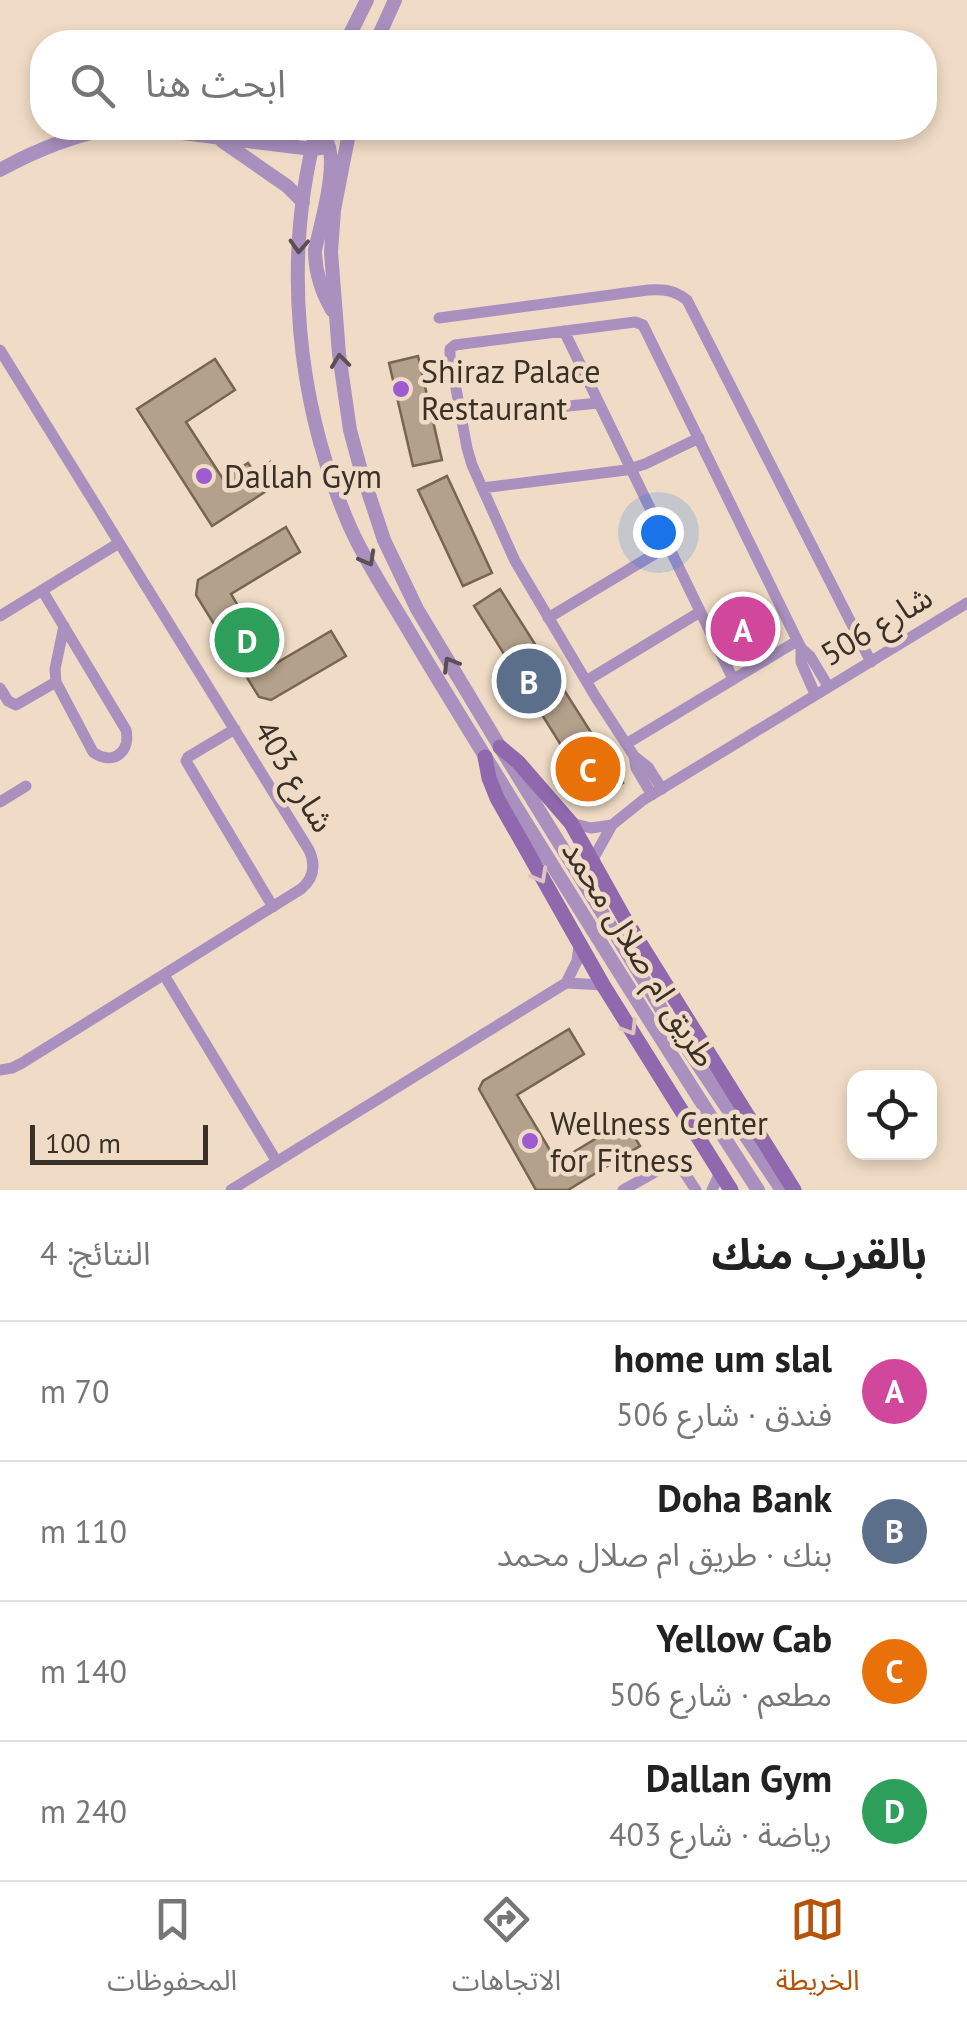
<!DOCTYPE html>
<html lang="ar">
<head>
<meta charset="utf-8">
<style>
	:root { --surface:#fff; --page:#f2f2f2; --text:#222; --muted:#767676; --line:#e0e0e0; --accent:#b45309 }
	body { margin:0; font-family:"PT Sans","Noto Sans Arabic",sans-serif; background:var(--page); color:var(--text); direction:rtl }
	.controls { position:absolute; right:30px; bottom:30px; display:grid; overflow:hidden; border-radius:20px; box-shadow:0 5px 15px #0003 }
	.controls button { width:90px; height:90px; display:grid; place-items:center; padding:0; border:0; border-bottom:2px solid var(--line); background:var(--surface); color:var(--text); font:50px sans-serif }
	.scale { position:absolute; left:30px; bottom:25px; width:178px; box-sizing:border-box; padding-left:10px; border:5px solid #393128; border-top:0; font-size:28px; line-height:35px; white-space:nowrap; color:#393128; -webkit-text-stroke:8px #f0dcc6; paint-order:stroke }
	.you { position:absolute; left:658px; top:532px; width:35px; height:35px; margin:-25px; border:8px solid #fff; border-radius:50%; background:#1a73e8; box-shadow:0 0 0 15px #1a73e833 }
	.badge { display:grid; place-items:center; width:65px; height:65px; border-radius:50%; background:var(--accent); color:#fff; font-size:32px; font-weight:700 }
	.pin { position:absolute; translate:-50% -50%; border:5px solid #fff; box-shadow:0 2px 10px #0006 }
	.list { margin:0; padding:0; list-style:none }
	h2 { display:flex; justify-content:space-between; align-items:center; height:130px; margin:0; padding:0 40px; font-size:42px }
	h2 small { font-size:32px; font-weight:400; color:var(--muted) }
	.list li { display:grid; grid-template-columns:65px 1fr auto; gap:30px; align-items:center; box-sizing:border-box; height:140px; padding:0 40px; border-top:2px solid var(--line) }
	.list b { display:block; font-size:38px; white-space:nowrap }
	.list p { margin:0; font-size:32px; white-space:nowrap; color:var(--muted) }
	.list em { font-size:32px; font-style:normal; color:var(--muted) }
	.icon { flex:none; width:55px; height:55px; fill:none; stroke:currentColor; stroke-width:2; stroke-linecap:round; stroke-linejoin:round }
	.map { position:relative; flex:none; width:967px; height:1190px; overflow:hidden; direction:ltr }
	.search { position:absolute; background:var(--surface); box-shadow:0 5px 15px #0003; left:30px; right:30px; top:30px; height:110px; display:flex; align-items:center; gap:25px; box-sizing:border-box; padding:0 35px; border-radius:40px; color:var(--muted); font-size:38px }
	.sheet { height:690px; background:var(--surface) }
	nav { display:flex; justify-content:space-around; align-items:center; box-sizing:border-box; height:140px; border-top:2px solid var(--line); background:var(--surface); font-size:28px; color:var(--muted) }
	nav a { display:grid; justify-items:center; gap:5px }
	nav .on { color:var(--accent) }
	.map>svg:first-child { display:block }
	.building { fill:#b3a18c; stroke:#776552; stroke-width:2.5 }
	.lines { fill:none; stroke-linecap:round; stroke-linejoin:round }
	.minor { stroke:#a990bf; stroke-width:11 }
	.tertiary { stroke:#a990bf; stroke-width:14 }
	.secondary { stroke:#8f68ae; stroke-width:15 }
	.oneway { stroke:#5b4e55 }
	.oneway2 { stroke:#ddc5c1 }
	.poi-dot { fill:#9f5bd0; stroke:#f0dcc6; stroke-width:4 }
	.labels { text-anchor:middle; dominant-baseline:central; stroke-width:9; stroke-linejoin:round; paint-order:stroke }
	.poi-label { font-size:32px; fill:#393128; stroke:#f0dcc6; text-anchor:start }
	.street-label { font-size:32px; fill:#393128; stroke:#f0dcc6 }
</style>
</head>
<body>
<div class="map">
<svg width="967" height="1190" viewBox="0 0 967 1190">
	<rect width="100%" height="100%" fill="#f0dcc6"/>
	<path class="building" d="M 418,356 L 442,460 L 413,466 L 389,363 Z
		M 215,359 L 235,390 L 186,422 L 223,479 L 248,463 L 254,472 L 270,462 L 272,478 L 265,492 L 212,526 L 137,409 Z
		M 447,476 L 492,573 L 463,586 L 418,490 Z
		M 286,527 L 300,552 L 231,594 L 273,665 L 331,631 L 346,656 L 271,700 L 259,697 L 196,595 L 198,580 Z
		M 500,589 L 623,783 L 596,801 L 474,606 Z
		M 569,1029 L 584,1054 L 517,1095 L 557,1162 L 625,1121 L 640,1146 L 568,1190 L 536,1190 L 479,1089 L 483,1081 Z"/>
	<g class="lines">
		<path class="minor" d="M 439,318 L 648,290 C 664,289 674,290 687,300 L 871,662
			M 564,331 L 733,679
			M 0,350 L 309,850 C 316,865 314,878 301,889 L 22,1063 L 12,1068 L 0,1070
			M 461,417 L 598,403
			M 482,488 L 626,470 L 645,464 L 699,438
			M 42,590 L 126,730 C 131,753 112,766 93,752 L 56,682 L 55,669 L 64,626
			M 0,616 L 119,543
			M 548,618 L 668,546
			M 801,648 L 801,662 L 815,694
			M 586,681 L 700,612
			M 0,688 L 8,701 L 16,705 L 56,682
			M 235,729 L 188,757 L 186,761 L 273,907
			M 626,744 L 797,641
			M 634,756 L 636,768 L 652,795
			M 662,789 L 648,767 L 634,756 L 595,696 L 515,561 L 472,465 L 467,448 L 450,356 L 450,349 L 455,345 L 635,322 L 643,325 L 801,648 L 810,656 L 828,686
			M 0,802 L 26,786
			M 571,823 L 591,828 L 612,825
			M 593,859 L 612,825 L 643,800 L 967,603
			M 164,975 L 277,1162
			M 566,983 L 603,985
			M 231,1190 L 566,983 L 577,961 L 579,945
			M 623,1190 L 668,1165 L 682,1169 L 696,1190
			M 712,1190 L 718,1177 L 718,1169"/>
		<path class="tertiary" d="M 346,42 L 367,0
			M 376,42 L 395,0
			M 158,128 L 182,133 L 312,149 L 321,148
			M 287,128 C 299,129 317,129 325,139 C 341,158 320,227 315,250 C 315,273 321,291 332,310
			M 317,128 C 282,259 296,403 350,527 C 365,561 387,594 406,626 C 443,689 482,751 520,813 C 598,939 677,1065 758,1190
			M 350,128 L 334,210 L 331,252 L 339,354 L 350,430 L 360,467 L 384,540 L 417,609 L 500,747 L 667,1018 L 782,1190
			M 222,141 L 287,186 L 303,202
			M 0,170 C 36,150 73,135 114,128"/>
		<path class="secondary" d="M 500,747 L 518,762 L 571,823 L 623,916 L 794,1190
			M 485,757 L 489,778 L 497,798 L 603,985 L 731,1190"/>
	</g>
	<defs><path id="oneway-chevron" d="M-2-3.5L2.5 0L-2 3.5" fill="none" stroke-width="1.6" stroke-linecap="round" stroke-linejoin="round" transform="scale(2.5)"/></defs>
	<g class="oneway">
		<use href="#oneway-chevron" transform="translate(299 246) rotate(93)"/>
		<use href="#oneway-chevron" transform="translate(340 361) rotate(-97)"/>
		<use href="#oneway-chevron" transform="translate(368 559) rotate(61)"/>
		<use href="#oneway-chevron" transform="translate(450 664) rotate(-121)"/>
	</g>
	<g class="oneway2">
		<use href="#oneway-chevron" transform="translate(540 876) rotate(61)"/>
		<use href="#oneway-chevron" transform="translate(630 1028) rotate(58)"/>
	</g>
	<g class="poi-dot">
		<circle cx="401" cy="389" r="10"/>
		<circle cx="204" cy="476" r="10"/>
		<circle cx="530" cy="1141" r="10"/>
	</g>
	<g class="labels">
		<g class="poi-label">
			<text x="421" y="371">Shiraz Palace<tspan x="421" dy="37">Restaurant</tspan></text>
			<text x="224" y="476">Dallah Gym</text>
			<text x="550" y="1123">Wellness Center<tspan x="550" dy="37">for Fitness</tspan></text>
		</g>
		<g class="street-label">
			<text transform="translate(876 625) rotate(-31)">شارع 506</text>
			<text transform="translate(295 776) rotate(59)">شارع 403</text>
			<text transform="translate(640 953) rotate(58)">طريق ام صلال محمد</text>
		</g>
	</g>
</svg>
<div class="controls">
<button><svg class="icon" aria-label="locate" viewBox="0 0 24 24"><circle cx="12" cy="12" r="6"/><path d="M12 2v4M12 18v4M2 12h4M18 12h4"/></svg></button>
</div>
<div class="scale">100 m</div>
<div class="you"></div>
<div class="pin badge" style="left:743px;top:629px;background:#d1479c">A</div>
<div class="pin badge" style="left:529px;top:681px;background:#5c6f8a">B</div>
<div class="pin badge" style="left:588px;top:769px;background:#e8710a">C</div>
<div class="pin badge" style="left:247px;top:640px;background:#2e9e5b">D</div>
<div class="search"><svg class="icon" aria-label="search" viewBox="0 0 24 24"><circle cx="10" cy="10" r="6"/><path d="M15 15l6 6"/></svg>ابحث هنا</div>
</div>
<section class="sheet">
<h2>بالقرب منك<small>النتائج: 4</small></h2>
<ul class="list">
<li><span class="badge" style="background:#d1479c">A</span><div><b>home um slal</b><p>فندق · شارع 506</p></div><em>70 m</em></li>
<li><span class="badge" style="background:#5c6f8a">B</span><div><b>Doha Bank</b><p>بنك · طريق ام صلال محمد</p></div><em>110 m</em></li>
<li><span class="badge" style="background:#e8710a">C</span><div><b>Yellow Cab</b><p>مطعم · شارع 506</p></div><em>140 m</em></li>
<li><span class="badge" style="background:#2e9e5b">D</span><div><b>Dallan Gym</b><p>رياضة · شارع 403</p></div><em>240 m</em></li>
</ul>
</section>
<nav>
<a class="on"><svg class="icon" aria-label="map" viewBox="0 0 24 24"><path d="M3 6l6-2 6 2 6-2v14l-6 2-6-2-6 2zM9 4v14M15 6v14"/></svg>الخريطة</a>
<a><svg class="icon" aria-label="directions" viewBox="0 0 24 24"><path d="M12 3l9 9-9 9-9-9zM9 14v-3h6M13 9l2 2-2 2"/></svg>الاتجاهات</a>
<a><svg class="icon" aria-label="saved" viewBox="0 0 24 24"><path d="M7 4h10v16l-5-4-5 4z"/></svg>المحفوظات</a>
</nav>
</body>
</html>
